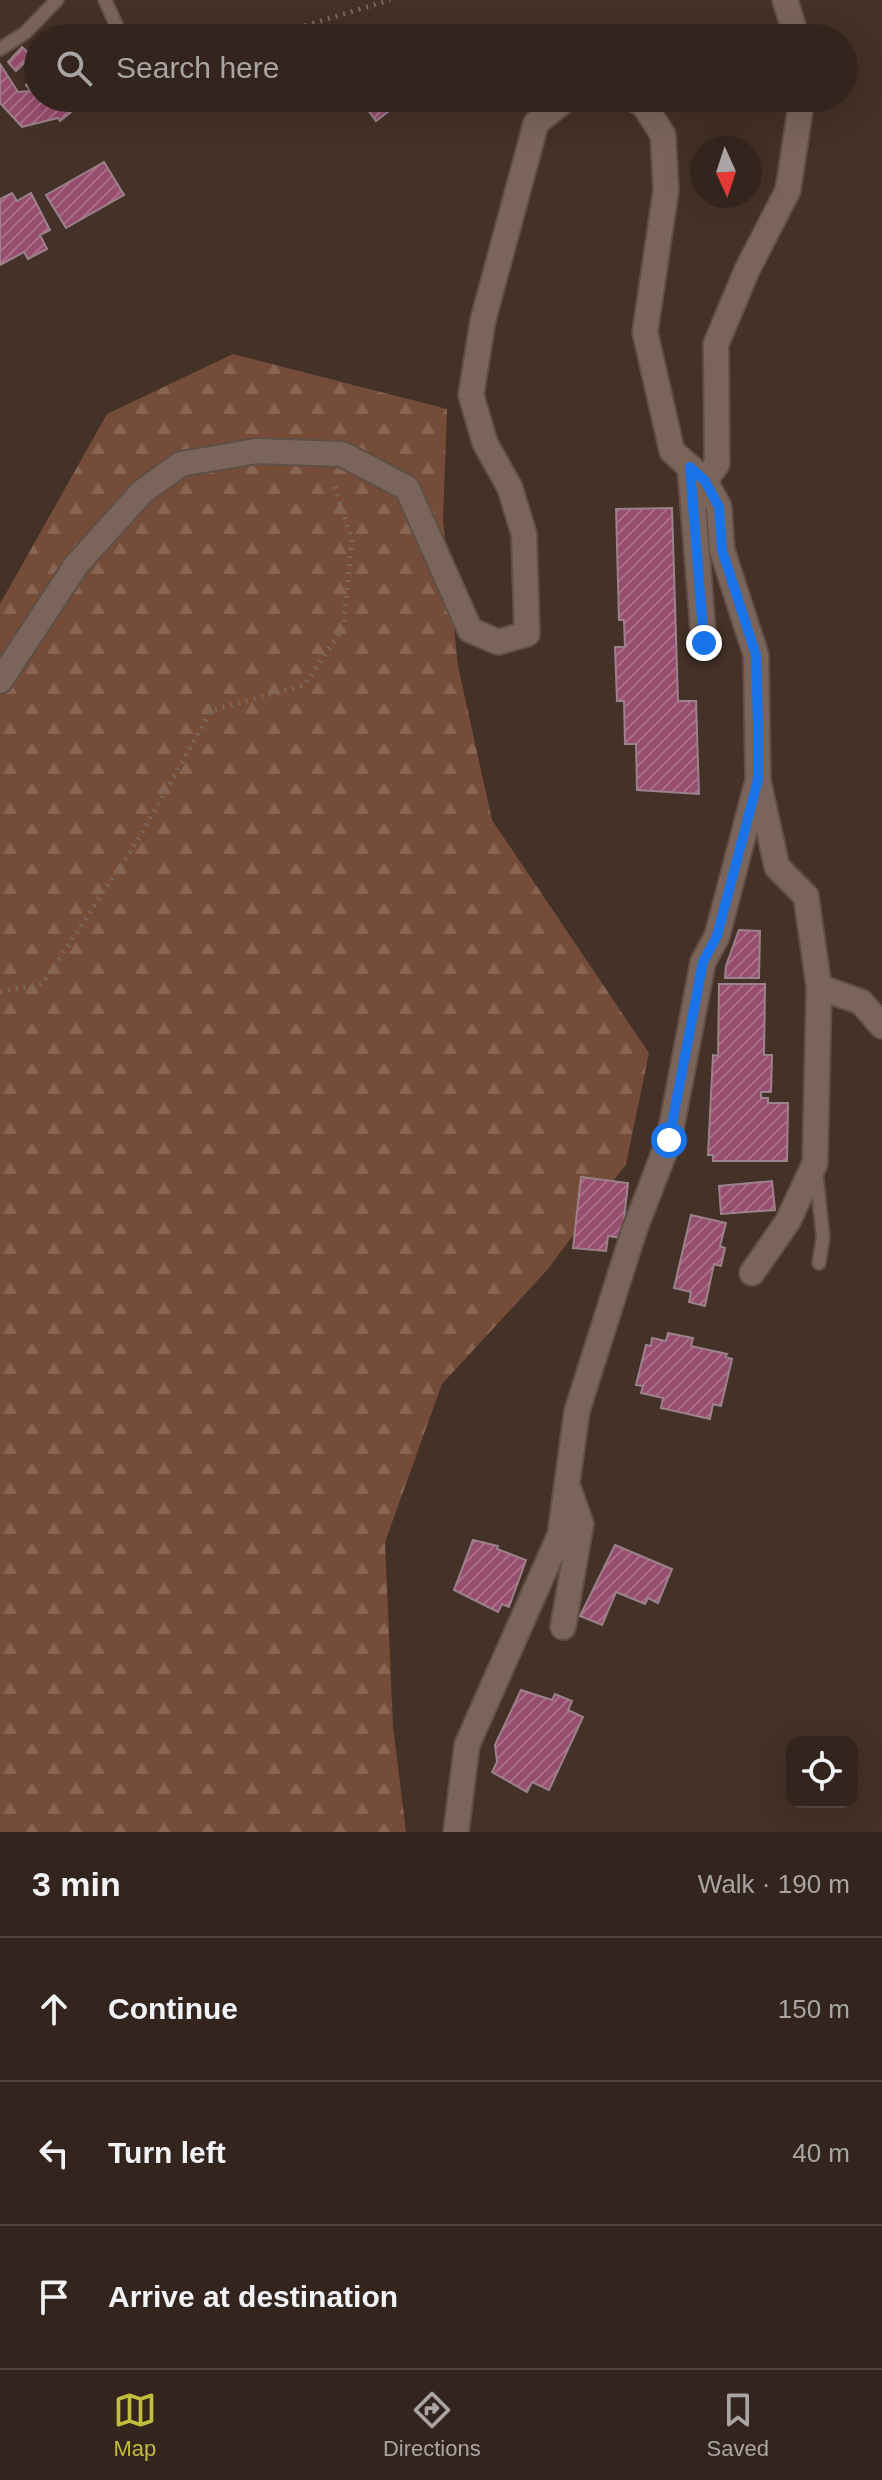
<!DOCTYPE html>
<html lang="en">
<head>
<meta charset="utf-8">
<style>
	:root { --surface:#33251d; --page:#3e312a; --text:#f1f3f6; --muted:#a9a5a4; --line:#4e423b; --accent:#c2bd3f }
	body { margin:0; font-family:Helvetica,sans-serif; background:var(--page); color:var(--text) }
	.controls { position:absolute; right:24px; bottom:24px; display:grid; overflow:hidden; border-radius:16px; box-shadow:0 8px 32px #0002 }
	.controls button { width:72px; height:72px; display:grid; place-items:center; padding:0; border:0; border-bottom:2px solid var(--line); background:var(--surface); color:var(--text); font:40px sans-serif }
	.compass { position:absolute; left:690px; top:136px; width:72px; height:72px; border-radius:50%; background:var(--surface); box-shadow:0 8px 32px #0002; rotate:177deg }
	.stop { position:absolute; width:24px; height:24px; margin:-18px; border:6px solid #1a73e8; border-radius:50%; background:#fff }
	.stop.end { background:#1a73e8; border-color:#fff; box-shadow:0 2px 8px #0008 }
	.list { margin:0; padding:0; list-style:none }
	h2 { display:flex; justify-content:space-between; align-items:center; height:104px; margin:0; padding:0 32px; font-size:34px }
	h2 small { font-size:26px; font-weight:400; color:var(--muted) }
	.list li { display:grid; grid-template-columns:52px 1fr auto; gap:24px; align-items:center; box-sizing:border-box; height:144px; padding:0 32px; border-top:2px solid var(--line) }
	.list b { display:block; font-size:30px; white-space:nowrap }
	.list em { font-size:26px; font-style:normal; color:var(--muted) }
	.icon { flex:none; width:44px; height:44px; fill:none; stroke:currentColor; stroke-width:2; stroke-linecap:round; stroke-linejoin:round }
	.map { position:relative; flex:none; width:882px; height:1832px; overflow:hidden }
	.search { position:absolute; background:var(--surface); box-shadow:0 8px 32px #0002; left:24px; right:24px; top:24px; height:88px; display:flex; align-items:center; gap:20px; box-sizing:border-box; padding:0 28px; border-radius:44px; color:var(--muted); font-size:30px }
	.sheet { height:536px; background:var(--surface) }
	nav { display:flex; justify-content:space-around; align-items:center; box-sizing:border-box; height:112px; border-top:2px solid var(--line); background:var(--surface); font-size:22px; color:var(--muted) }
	nav a { display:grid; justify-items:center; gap:4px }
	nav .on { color:var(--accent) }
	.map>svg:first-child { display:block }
	.forest { fill:url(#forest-firs) }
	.building { fill:url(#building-hatch); stroke:#9b828b; stroke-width:2 }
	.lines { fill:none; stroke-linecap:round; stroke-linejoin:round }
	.lane-casing { stroke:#5f4f46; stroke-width:16 }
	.street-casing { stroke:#5f4f46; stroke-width:28 }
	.path { stroke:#78675e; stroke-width:5; stroke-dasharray:2 6; stroke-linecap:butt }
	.lane { stroke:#7b655a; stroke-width:12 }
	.street { stroke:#7b655a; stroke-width:24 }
	.route { stroke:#1a73e8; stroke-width:10 }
</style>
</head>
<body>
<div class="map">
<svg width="882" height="1832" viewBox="0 0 882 1832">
	<defs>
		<pattern id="forest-firs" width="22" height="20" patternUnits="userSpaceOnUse" patternTransform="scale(2)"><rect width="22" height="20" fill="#754c38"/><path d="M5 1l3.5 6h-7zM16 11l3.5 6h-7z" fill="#886553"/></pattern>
		<pattern id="building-hatch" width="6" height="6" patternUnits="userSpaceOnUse" patternTransform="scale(2)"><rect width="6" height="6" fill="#974d6e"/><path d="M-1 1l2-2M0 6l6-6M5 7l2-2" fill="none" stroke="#aa6e88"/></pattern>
	</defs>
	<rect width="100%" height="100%" fill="#443127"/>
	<path class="forest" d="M 233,354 L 447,409 L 443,520 L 458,666 L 492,820 L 649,1053 L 626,1164 L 548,1269 L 442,1384 L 385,1542 L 393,1726 L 406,1832 L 0,1832 L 0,604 L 107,414 Z"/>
	<path class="building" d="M 22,47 L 31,56 L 16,71 L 8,62 Z
		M 0,64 L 18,92 L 31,91 L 26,85 L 33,80 L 27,73 L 38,64 L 38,98 L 88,98 L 60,121 L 58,118 L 22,127 L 0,103 Z
		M 359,98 L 406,98 L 376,121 Z
		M 104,162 L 124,195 L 66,228 L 46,195 Z
		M 12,193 L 17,201 L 31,193 L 50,230 L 40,235 L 47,249 L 28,259 L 24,252 L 0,265 L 0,199 Z
		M 672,508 L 678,701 L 696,701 L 699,794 L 637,790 L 636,744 L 625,744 L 624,701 L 617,701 L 615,647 L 625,647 L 624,620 L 619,620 L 616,509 Z
		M 739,930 L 760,931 L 759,978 L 725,978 L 726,966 Z
		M 719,984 L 765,984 L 764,1055 L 772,1055 L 771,1092 L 761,1092 L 761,1098 L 768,1098 L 768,1103 L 788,1103 L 787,1161 L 713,1161 L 713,1155 L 708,1155 L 713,1055 L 718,1056 Z
		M 581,1177 L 628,1183 L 622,1238 L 608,1236 L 606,1251 L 573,1248 Z
		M 772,1181 L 775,1210 L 721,1214 L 719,1186 Z
		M 691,1215 L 726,1223 L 720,1246 L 725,1248 L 721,1266 L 714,1264 L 705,1306 L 689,1302 L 691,1292 L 674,1288 Z
		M 668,1333 L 693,1338 L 691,1346 L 727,1354 L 725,1357 L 732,1359 L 721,1406 L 713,1404 L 710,1419 L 661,1408 L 663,1398 L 641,1393 L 643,1386 L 636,1385 L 646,1345 L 651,1346 L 652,1338 L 666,1341 Z
		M 473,1540 L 498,1546 L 497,1549 L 526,1560 L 509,1607 L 502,1604 L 498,1612 L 454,1590 Z
		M 615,1545 L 672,1569 L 658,1603 L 648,1598 L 645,1604 L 616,1592 L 602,1625 L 580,1616 Z
		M 521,1690 L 552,1700 L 555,1694 L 572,1701 L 568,1710 L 583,1717 L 549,1790 L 532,1782 L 527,1792 L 492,1772 L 497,1762 L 495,1745 Z"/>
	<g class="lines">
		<g class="lane-casing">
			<path id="lane" d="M 105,0 L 122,38
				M 0,49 L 25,33 L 57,0
				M 816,1171 L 823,1237 L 819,1263"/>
		</g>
		<g class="street-casing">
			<path id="street" d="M 785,0 L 797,38
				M 631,98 L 644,105 L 663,135 L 666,190 L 645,332 L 672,451 L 705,481 L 719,507 L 722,550 L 756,655 L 758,780 L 777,867 L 806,896 L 819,987 L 815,1163 L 788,1221 L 752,1273
				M 690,467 L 704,643
				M 705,481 L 717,464 L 716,344 L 747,270 L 788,190 L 802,98
				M 0,681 L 77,564 L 142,492 L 181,464 L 256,451 L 342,454 L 407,488 L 470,630 L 498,642 L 527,634 L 524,534 L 510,488 L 485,443 L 471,395 L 483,320 L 536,123 L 567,98
				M 819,987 L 861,1002 L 882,1026
				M 563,1627 L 581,1524 L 569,1490
				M 456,1832 L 467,1745 L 560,1535 L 577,1411 L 634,1231 L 669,1140 L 703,962 L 717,936 L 756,787"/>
		</g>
		<path class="path" d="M 202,38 L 284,32 L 390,0
			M 0,992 L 43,983 L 138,840 L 211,711 L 304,685 L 343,629 L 352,540 L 333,482"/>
		<use href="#lane" class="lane"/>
		<use href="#street" class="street"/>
	</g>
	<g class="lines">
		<path class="route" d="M 669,1140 L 703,962 L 717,936 L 758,780 L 758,724 L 756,655 L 722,550 L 719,507 L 705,481 L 690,467 L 704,643"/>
	</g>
</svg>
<div class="controls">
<button><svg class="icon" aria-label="locate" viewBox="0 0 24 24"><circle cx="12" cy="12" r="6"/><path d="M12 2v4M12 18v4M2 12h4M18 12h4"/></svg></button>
</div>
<svg class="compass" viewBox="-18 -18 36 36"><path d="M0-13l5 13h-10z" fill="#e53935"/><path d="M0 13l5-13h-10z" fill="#a9a5a4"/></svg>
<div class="stop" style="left:669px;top:1140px"></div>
<div class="stop end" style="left:704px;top:643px"></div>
<div class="search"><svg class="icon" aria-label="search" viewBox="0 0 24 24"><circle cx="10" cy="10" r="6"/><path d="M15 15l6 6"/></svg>Search here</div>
</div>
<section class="sheet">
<h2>3 min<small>Walk · 190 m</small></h2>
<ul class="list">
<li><svg class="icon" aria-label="ahead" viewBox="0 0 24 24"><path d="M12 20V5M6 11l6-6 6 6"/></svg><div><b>Continue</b></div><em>150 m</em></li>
<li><svg class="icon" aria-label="left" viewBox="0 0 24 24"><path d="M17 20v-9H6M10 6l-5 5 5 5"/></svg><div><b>Turn left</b></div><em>40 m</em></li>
<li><svg class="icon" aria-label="arrive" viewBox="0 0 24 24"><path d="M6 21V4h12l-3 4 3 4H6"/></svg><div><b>Arrive at destination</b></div></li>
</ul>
</section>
<nav>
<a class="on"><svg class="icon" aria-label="map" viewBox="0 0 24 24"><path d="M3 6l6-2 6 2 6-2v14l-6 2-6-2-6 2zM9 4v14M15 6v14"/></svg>Map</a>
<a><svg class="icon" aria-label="directions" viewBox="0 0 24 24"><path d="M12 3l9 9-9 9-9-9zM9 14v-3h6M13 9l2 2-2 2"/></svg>Directions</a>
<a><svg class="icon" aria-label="saved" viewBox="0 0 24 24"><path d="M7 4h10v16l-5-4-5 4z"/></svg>Saved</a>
</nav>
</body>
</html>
